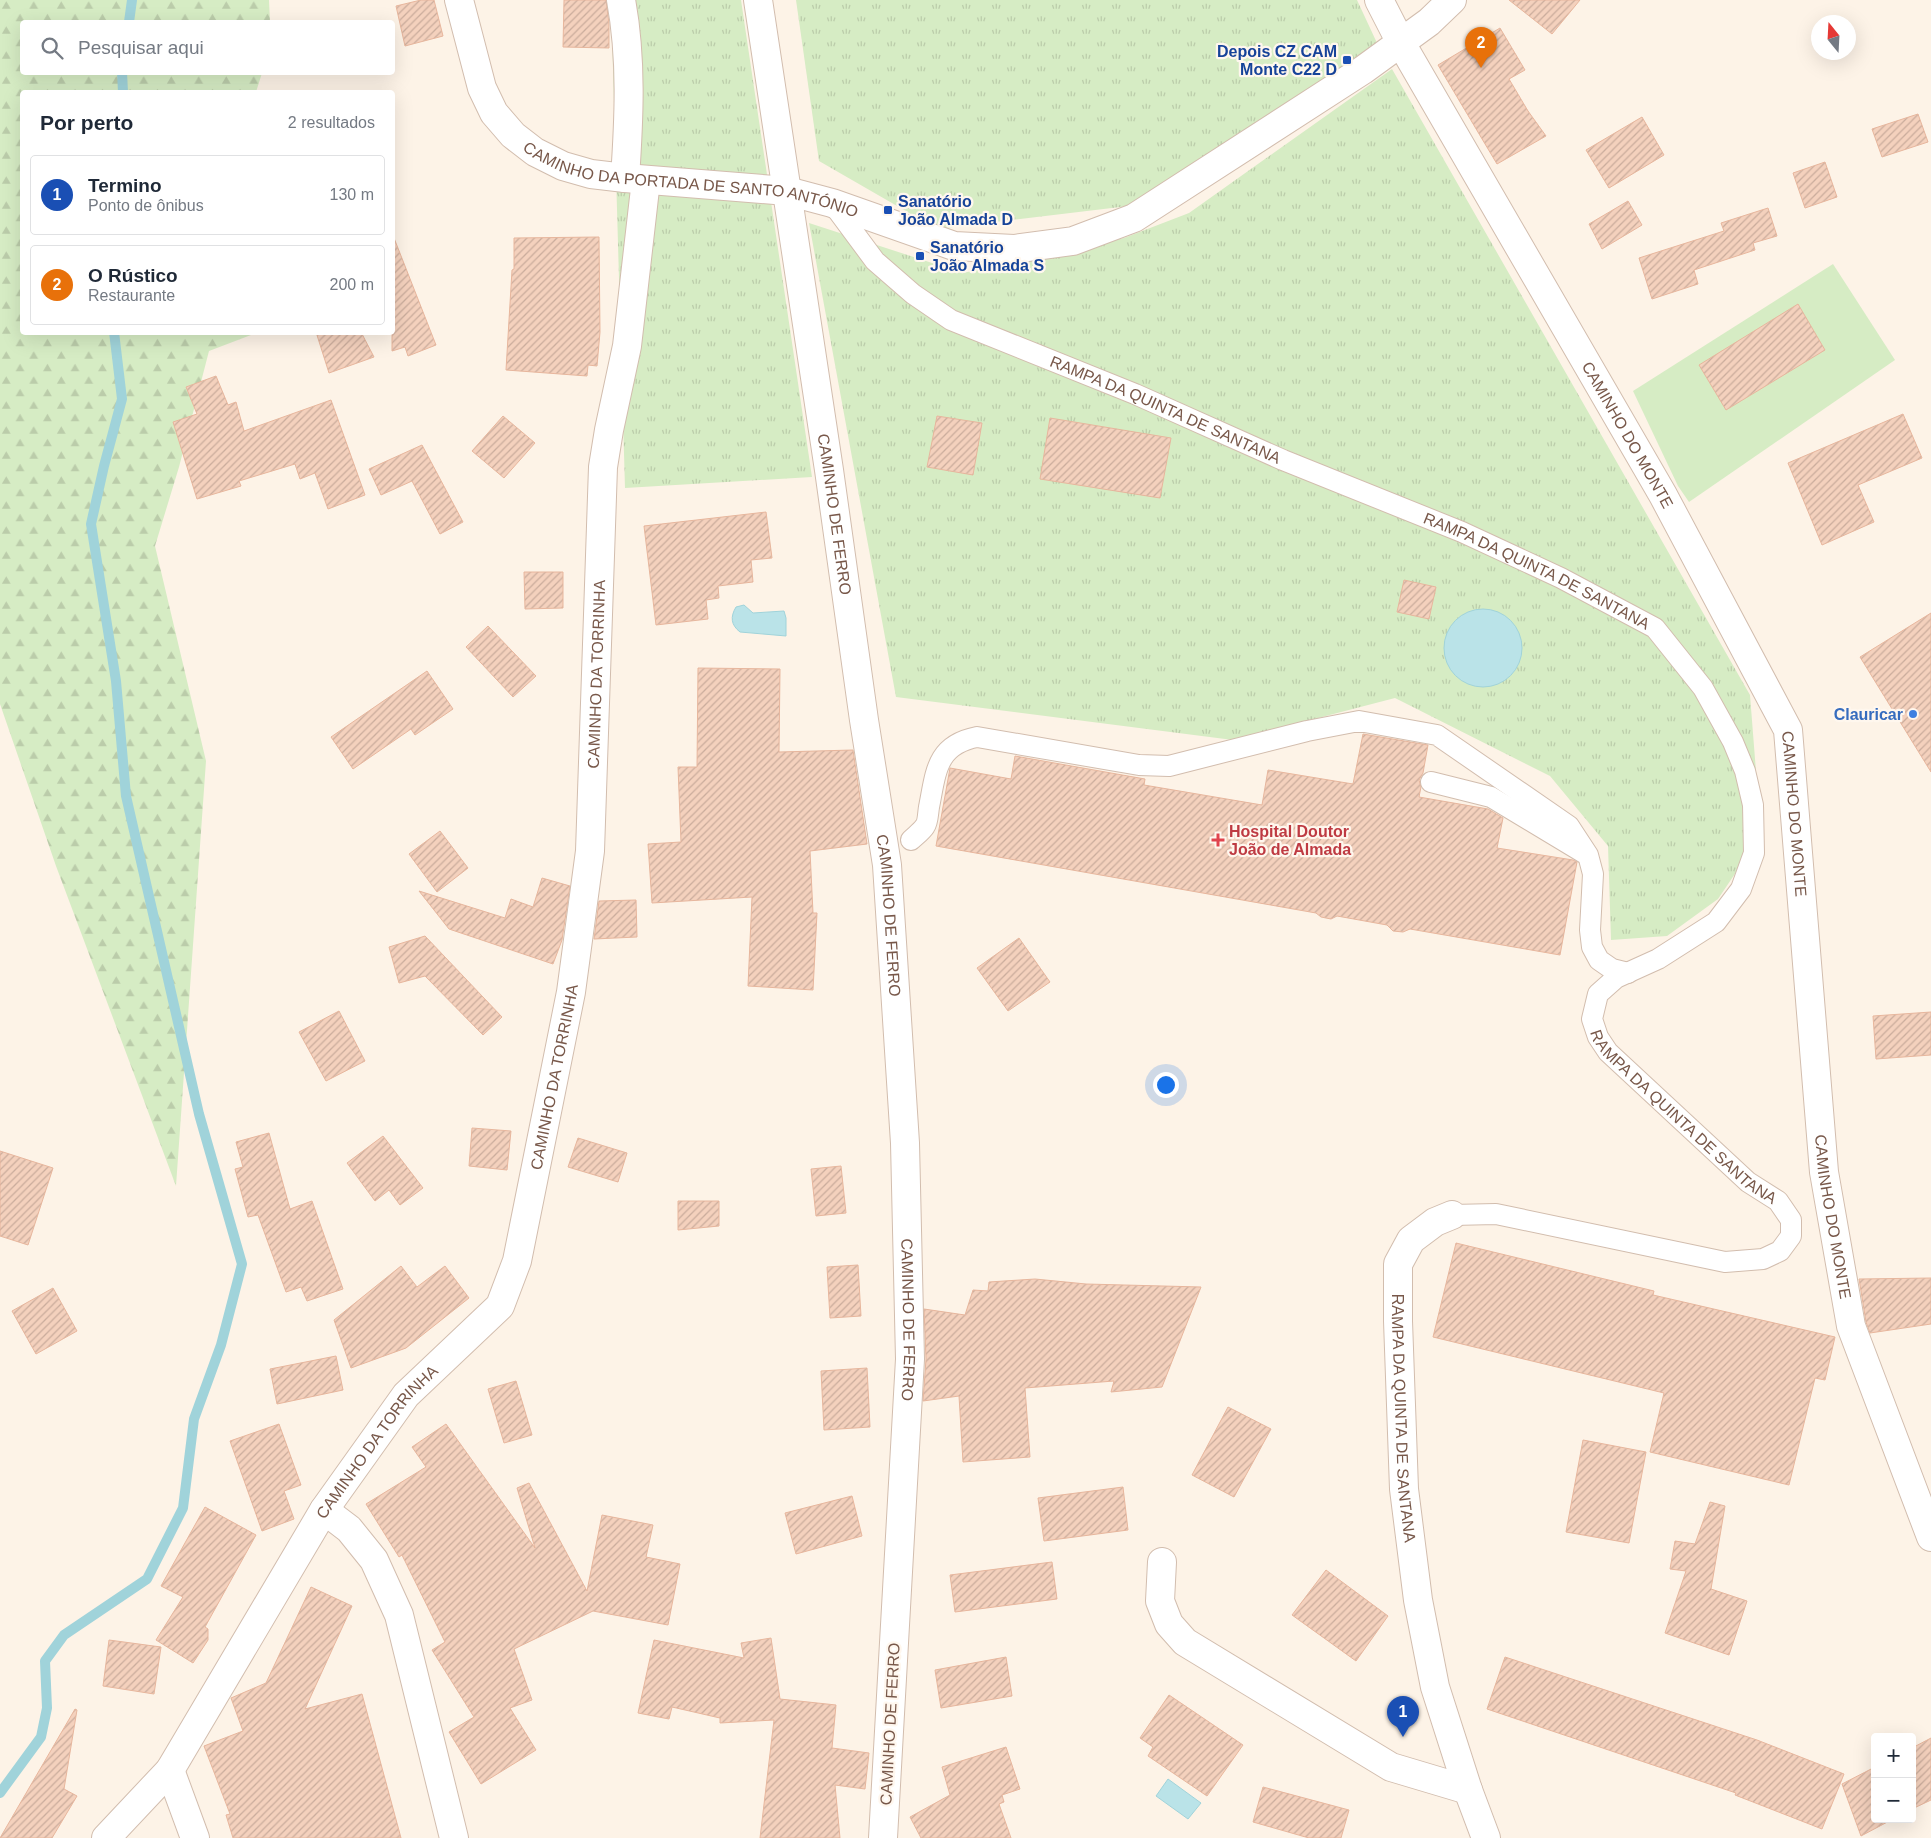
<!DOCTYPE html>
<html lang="pt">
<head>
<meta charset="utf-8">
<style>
	:root { --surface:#fff; --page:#f6f6f7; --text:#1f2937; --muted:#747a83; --line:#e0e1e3; --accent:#eb6648 }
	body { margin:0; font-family:Arial,sans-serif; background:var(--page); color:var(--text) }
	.controls { position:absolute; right:15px; bottom:15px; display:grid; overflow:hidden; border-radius:5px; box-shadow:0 5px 20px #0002 }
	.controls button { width:45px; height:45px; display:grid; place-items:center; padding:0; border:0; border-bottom:1px solid var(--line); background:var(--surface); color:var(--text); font:25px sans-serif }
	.compass { position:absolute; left:1811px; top:15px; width:45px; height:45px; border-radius:50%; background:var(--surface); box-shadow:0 5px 20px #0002; rotate:342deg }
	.you { position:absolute; left:1165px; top:1084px; width:18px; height:18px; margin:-12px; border:4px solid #fff; border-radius:50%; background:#1a73e8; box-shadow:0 0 0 8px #1a73e833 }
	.badge { display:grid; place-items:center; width:32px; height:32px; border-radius:50%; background:var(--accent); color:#fff; font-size:16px; font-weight:700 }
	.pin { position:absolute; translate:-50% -41px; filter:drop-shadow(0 1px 2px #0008) }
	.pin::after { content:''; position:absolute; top:26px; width:18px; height:15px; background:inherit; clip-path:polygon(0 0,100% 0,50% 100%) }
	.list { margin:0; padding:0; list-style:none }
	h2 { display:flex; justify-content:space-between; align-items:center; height:65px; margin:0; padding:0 20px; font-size:21px }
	h2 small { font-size:16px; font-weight:400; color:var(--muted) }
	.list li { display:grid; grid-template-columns:32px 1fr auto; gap:15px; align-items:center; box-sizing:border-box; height:80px; margin:0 10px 10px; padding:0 10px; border:1px solid var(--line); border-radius:5px }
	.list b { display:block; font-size:19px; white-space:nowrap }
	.list p { margin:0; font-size:16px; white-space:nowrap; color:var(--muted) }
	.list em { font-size:16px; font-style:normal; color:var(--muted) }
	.icon { flex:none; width:28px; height:28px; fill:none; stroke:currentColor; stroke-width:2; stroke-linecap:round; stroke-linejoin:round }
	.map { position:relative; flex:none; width:1931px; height:1838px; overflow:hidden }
	.search { position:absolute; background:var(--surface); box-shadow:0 5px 20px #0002; left:20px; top:20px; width:375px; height:55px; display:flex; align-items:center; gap:12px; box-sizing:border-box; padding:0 18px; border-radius:5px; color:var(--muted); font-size:19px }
	.panel { position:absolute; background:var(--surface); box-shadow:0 5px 20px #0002; left:20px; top:90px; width:375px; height:245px; border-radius:5px }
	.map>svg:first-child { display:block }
	.grass { fill:url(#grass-tufts) }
	.forest { fill:url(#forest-firs) }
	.garden { fill:#d6ecc4 }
	.water { fill:#bae3e8; stroke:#a0d3da }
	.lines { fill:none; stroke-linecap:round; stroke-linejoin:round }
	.stream { stroke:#a0d3da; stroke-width:10 }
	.building { fill:url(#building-hatch); stroke:#e7b69d }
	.service-casing { stroke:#d2bdae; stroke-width:22 }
	.minor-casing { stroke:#d2bdae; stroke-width:30 }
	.tertiary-casing { stroke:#d2bdae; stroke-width:30 }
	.service { stroke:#fff; stroke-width:20 }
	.minor { stroke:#fff; stroke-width:28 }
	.tertiary { stroke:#fff; stroke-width:28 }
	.transit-dot { fill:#1a4fb4; stroke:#fff7ee; stroke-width:2 }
	.shop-dot { fill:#3f7fe0; stroke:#fff7ee; stroke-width:2 }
	.health-dot { fill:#e0444e; stroke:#fff7ee; stroke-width:2 }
	.labels { text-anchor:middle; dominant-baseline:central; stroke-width:4.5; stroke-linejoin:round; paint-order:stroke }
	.transit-label { font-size:16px; font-weight:bold; fill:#164399; stroke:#fff7ee; text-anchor:start }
	.street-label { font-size:16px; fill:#78584a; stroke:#fff7ee }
	.shop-label { font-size:16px; font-weight:bold; fill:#366cbe; stroke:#fff7ee; text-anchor:end }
	.health-label { font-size:16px; font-weight:bold; fill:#be3a42; stroke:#fff7ee; text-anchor:start }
</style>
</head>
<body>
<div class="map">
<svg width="1931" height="1838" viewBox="0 0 1931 1838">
	<defs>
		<pattern id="grass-tufts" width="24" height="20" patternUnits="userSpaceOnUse" patternTransform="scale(1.25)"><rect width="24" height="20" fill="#d6ecc4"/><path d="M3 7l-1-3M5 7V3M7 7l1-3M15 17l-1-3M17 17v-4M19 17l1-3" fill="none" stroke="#bca"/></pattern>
		<pattern id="forest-firs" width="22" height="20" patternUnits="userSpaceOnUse" patternTransform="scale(1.25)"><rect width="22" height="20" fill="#d6ecc4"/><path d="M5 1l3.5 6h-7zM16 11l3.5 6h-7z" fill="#bca"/></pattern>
		<pattern id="building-hatch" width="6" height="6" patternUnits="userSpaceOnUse" patternTransform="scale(1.25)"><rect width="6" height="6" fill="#f4d1bd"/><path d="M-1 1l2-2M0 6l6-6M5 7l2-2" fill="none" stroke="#caac9c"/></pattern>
	</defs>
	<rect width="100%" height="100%" fill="#fdf3e7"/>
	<path class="grass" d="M 611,0 L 741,0 L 812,477 L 625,488 Z
		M 796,0 L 1357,0 L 1377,43 L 1137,205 L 937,229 L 819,161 Z
		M 1392,69 L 1750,695 L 1761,835 L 1718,899 L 1667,936 L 1611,940 L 1608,846 L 1550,776 L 1395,698 L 1233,740 L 896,697 L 809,223 L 963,273 L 1124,238 L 1189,213 Z"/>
	<path class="forest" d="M 0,0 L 269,0 L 270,22 L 22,22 L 22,72 L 262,73 L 256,92 L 22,92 L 22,332 L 252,333 L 251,335 L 209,351 L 179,467 L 155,546 L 206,761 L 176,1186 L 56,866 L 0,704 Z"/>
	<path class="garden" d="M 1833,264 L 1895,360 L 1689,502 L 1678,486 L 1633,391 Z"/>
	<path class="water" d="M 744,605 L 753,613 L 784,611 L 786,618 L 786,636 L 740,632 C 731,625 730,617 736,607 Z
		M1444 648a39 39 0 1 1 78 0a39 39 0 1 1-78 0Z
		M 1168,1779 L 1201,1803 L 1188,1819 L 1156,1796 Z"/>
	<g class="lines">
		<path class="stream" d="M 129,22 L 132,0
			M 122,72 L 123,92
			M 0,1793 L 41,1737 L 47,1708 L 45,1661 L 64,1635 L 147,1579 L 183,1508 L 194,1419 L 221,1345 L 242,1264 L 199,1114 L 126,796 L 116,681 L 91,524 L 104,466 L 122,399 L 114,332"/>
	</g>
	<path class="building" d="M 421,0 L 434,0 L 443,36 L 405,46 L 396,6 Z
		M 564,0 L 606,0 L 609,24 L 609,48 L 563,47 Z
		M 1509,0 L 1580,0 L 1552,34 Z
		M 1500,28 L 1525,70 L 1509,79 L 1528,111 L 1546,136 L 1497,164 L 1438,65 Z
		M 1918,114 L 1928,142 L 1882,157 L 1872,129 Z
		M 1642,117 L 1664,155 L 1609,188 L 1586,150 Z
		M 1825,162 L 1837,197 L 1805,208 L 1793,173 Z
		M 1628,201 L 1642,225 L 1602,249 L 1589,224 Z
		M 1768,208 L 1777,236 L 1753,243 L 1755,250 L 1694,270 L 1698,284 L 1652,299 L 1639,258 L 1724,231 L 1721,223 Z
		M 599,237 L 600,332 L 597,366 L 588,365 L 587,376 L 506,370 L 512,270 L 514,269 L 514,238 Z
		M 392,238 L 394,238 L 436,345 L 408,356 L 405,347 L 392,351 Z
		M 1798,304 L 1825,350 L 1726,410 L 1699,365 Z
		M 316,332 L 361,332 L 374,357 L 329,373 Z
		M 216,376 L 228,405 L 236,402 L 244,431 L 331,400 L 365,495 L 328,509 L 315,473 L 300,479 L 295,464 L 239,481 L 241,486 L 197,499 L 173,422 L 197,414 L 186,387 Z
		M 1903,414 L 1922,458 L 1858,485 L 1874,522 L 1822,545 L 1788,463 Z
		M 503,416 L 535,443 L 504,478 L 472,451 Z
		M 937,416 L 982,423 L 973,475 L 927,467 Z
		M 1050,418 L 1171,438 L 1160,498 L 1040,479 Z
		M 422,445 L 463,522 L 440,534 L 412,481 L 381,495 L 369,469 Z
		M 766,512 L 772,558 L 751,560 L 753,582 L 718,586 L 719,598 L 706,600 L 708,619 L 656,625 L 644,526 Z
		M 524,572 L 563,572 L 563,608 L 525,609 Z
		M 1404,580 L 1436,587 L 1429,619 L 1397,612 Z
		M 1931,613 L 1931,772 L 1860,657 Z
		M 488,626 L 536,676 L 513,697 L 466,647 Z
		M 698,668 L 780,669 L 779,752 L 853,750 L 867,844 L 810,851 L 813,913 L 817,913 L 813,990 L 748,986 L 752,897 L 652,903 L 648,844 L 681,842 L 678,767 L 697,767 Z
		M 427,671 L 453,709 L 415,735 L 411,729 L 353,769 L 331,737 Z
		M 1363,734 L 1428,745 L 1423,773 L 1419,780 L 1421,787 L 1419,797 L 1488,809 L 1503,818 L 1497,848 L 1573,860 L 1577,862 L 1560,955 L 1410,929 L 1403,932 L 1393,931 L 1387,925 L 1337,916 L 1331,919 L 1321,917 L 1316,913 L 936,846 L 950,768 L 1011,779 L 1015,756 L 1145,779 L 1144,785 L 1262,805 L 1268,770 L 1353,784 Z
		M 440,831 L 468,868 L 437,892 L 409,854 Z
		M 542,878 L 570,886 L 562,940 L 553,964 L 449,929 L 419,891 L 505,918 L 511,899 L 533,907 Z
		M 636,900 L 637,937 L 594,939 L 599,901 Z
		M 425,936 L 502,1017 L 483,1035 L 425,976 L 399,983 L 389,947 Z
		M 1019,938 L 1050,982 L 1008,1011 L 977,968 Z
		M 339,1011 L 365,1061 L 326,1081 L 299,1032 Z
		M 1931,1012 L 1931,1055 L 1876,1059 L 1873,1016 Z
		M 472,1128 L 511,1131 L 507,1170 L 469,1166 Z
		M 269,1133 L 290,1209 L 312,1201 L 343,1289 L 307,1301 L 301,1287 L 286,1292 L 258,1215 L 248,1217 L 235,1169 L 243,1167 L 236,1142 Z
		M 383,1136 L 423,1188 L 400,1205 L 389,1190 L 375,1201 L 347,1163 Z
		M 578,1138 L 627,1153 L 618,1182 L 568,1167 Z
		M 0,1151 L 53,1168 L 28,1245 L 0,1236 Z
		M 841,1166 L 846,1213 L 816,1216 L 811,1169 Z
		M 678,1201 L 719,1201 L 719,1226 L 678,1230 Z
		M 1456,1243 L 1654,1291 L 1653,1295 L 1835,1337 L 1825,1380 L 1815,1378 L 1789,1485 L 1650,1452 L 1664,1393 L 1433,1337 Z
		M 858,1265 L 861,1316 L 830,1318 L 827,1267 Z
		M 401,1266 L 417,1287 L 445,1266 L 469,1298 L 406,1348 L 351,1368 L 334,1320 Z
		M 1931,1278 L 1931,1324 L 1870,1333 L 1866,1322 L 1859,1279 Z
		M 1035,1279 L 1086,1284 L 1201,1287 L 1162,1387 L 1111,1392 L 1114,1381 L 1025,1388 L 1030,1457 L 963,1462 L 959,1396 L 923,1401 L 926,1359 L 924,1309 L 965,1315 L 973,1290 L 988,1291 L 989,1282 Z
		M 53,1288 L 77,1331 L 36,1354 L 12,1311 Z
		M 336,1356 L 343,1390 L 277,1404 L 270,1369 Z
		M 867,1368 L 870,1427 L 824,1430 L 821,1371 Z
		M 516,1381 L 532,1435 L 504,1443 L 488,1389 Z
		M 1228,1407 L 1271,1429 L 1234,1497 L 1192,1475 Z
		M 279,1424 L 301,1485 L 284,1491 L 294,1519 L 262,1531 L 230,1441 Z
		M 446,1424 L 535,1548 L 517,1488 L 529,1483 L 587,1591 L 602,1515 L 653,1525 L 646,1557 L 680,1564 L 668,1625 L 593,1611 L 514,1649 L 532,1700 L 510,1708 L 536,1750 L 481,1784 L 449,1732 L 474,1717 L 432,1650 L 445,1642 L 402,1555 L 399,1557 L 366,1504 L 426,1467 L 412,1447 Z
		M 1583,1440 L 1646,1452 L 1629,1543 L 1566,1532 Z
		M 1123,1487 L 1128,1530 L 1044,1541 L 1038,1498 Z
		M 852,1496 L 862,1536 L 796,1554 L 785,1513 Z
		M 1710,1502 L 1725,1506 L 1711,1589 L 1747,1601 L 1729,1655 L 1665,1633 L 1686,1571 L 1670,1569 L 1675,1541 L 1695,1544 Z
		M 205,1507 L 256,1535 L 205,1627 L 208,1629 L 208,1640 L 193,1663 L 156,1640 L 183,1597 L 161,1586 Z
		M 1052,1562 L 1057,1599 L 955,1612 L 950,1575 Z
		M 1326,1570 L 1388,1616 L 1356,1661 L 1292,1615 Z
		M 311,1587 L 352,1606 L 305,1709 L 362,1694 L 401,1838 L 233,1838 L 226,1815 L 230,1814 L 204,1746 L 243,1731 L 231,1698 L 266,1683 Z
		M 771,1638 L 780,1699 L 836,1705 L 832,1748 L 869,1753 L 865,1789 L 835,1785 L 840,1838 L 760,1838 L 774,1720 L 720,1723 L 720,1718 L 672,1707 L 669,1719 L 638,1713 L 654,1640 L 744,1658 L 741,1643 Z
		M 109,1640 L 161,1647 L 154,1694 L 103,1686 Z
		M 1006,1657 L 1012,1696 L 941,1708 L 935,1670 Z
		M 1505,1657 L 1757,1740 L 1844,1774 L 1822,1829 L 1735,1795 L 1736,1793 L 1487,1709 Z
		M 1169,1695 L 1243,1745 L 1207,1796 L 1148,1756 L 1153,1747 L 1140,1738 Z
		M 75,1709 L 77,1710 L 64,1789 L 77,1796 L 52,1838 L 0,1838 Z
		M 1931,1738 L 1931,1800 L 1912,1809 L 1912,1748 Z
		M 1006,1747 L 1020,1789 L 1002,1795 L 1004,1802 L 999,1804 L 1011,1838 L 921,1838 L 910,1817 L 950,1795 L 942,1767 Z
		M 1875,1767 L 1875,1819 L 1893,1819 L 1861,1836 L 1842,1784 Z
		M 1263,1787 L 1349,1810 L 1341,1838 L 1309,1838 L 1253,1822 Z"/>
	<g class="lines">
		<g class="service-casing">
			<g id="service">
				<path id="s1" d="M 832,203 L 875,261 L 913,294 L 951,320 L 1135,394 L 1283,460 L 1462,532 L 1561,578 L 1655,628 L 1703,688 L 1733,742 L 1745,771 L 1753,805 L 1754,853 L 1741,889 L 1716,922 L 1658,959 L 1616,978 L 1598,994 L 1592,1019 L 1598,1037 L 1608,1052 L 1748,1182 L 1778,1201 L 1791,1220 L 1791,1236 L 1780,1251 L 1763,1259 L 1725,1262 L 1496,1214 L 1452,1215"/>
				<path d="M 1431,782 L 1491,797 L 1584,853"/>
				<path d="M 911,840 C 915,836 922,831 925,826 C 928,822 928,813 929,807 C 936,772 936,745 977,737 L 1139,765 L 1169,766 L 1307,731 L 1359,721 L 1437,735 L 1569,826 L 1588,855 L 1593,874 L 1590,930 L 1592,947 L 1599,960 L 1612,969 L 1628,973"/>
			</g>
		</g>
		<g class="minor-casing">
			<g id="minor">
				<path d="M 621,0 C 632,59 629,119 625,178"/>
				<path id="s2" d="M 758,0 L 829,470 L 864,720 L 887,865 L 905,1143 L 910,1359 L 883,1838"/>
				<path id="s3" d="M 1379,0 L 1401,43 L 1663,495 L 1788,730 L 1824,1172 L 1851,1326 L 1931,1537"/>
				<path id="s4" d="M 1452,1215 L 1435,1222 L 1411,1240 L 1398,1264 L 1398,1321 L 1404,1489 L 1418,1600 L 1435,1687 L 1468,1790 L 1486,1838"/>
				<path d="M 324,1510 L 349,1529 L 374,1560 L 399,1615 L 454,1838"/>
				<path d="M 1162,1562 L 1160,1601 L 1169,1624 L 1185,1642 L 1391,1767 L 1468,1790"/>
				<path d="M 170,1770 L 195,1838"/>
				<path id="s5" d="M 106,1838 L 170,1770 L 324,1510 L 406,1395 L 500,1306 L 517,1261 L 571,992 L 590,851 L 603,467 L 609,430 L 627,346 L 646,180"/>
			</g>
		</g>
		<g class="tertiary-casing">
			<g id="tertiary">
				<path id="s6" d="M 459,0 L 482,88 L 494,113 L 513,135 L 535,152 L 563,166 L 591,174 L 625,178 L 787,191 L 832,203 L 954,246 L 1014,249 L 1073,241 L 1134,218 L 1363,70 L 1429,22 L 1452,0"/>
			</g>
		</g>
		<use href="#service" class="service"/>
		<use href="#minor" class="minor"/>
		<use href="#tertiary" class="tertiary"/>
	</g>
	<g class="transit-dot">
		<rect x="1342" y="55" width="10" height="10" rx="2.5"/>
		<rect x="883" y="205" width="10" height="10" rx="2.5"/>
		<rect x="915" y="251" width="10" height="10" rx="2.5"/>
	</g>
	<circle class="shop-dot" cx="1913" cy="714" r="5"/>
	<path class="health-dot" d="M1215.5 832.5h5v5h5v5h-5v5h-5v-5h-5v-5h5z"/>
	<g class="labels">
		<g class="transit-label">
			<text x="1337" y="51" text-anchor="end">Depois CZ CAM<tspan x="1337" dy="18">Monte C22 D</tspan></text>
			<text x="898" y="201">Sanatório<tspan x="898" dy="18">João Almada D</tspan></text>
			<text x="930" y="247">Sanatório<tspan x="930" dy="18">João Almada S</tspan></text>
		</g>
		<g class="street-label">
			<text stroke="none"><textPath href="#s6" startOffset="335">CAMINHO DA PORTADA DE SANTO ANTÓNIO</textPath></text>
			<text stroke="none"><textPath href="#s1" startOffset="401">RAMPA DA QUINTA DE SANTANA</textPath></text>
			<text stroke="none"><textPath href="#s3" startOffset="501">CAMINHO DO MONTE</textPath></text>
			<text stroke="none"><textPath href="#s2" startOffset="520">CAMINHO DE FERRO</textPath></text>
			<text stroke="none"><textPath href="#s1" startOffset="806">RAMPA DA QUINTA DE SANTANA</textPath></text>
			<text stroke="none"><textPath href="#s5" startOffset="1308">CAMINHO DA TORRINHA</textPath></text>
			<text stroke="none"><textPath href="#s3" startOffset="921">CAMINHO DO MONTE</textPath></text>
			<text stroke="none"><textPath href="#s2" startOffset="925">CAMINHO DE FERRO</textPath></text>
			<text stroke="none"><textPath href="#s5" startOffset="902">CAMINHO DA TORRINHA</textPath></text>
			<text stroke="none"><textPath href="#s1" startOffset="1571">RAMPA DA QUINTA DE SANTANA</textPath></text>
			<text stroke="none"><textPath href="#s3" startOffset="1326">CAMINHO DO MONTE</textPath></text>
			<text stroke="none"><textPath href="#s2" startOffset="1330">CAMINHO DE FERRO</textPath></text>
			<text stroke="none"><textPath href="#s4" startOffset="230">RAMPA DA QUINTA DE SANTANA</textPath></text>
			<text stroke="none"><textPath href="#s5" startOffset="482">CAMINHO DA TORRINHA</textPath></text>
			<text transform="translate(890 1724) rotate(-87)">CAMINHO DE FERRO</text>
		</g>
		<g class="shop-label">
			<text x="1903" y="714">Clauricar</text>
		</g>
		<g class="health-label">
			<text x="1229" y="831">Hospital Doutor<tspan x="1229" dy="18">João de Almada</tspan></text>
		</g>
	</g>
</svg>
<div class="controls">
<button>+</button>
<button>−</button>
</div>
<svg class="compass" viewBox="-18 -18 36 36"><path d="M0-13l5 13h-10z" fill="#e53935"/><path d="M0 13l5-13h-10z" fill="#747a83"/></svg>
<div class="you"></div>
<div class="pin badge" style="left:1403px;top:1737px;background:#1a4fb4">1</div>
<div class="pin badge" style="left:1481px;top:68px;background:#e8710a">2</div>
<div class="search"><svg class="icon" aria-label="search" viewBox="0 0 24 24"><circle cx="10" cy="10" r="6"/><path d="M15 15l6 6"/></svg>Pesquisar aqui</div>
<section class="panel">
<h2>Por perto<small>2 resultados</small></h2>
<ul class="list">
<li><span class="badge" style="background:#1a4fb4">1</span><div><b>Termino</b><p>Ponto de ônibus</p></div><em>130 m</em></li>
<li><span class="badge" style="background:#e8710a">2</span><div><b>O Rústico</b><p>Restaurante</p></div><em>200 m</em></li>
</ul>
</section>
</div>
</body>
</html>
